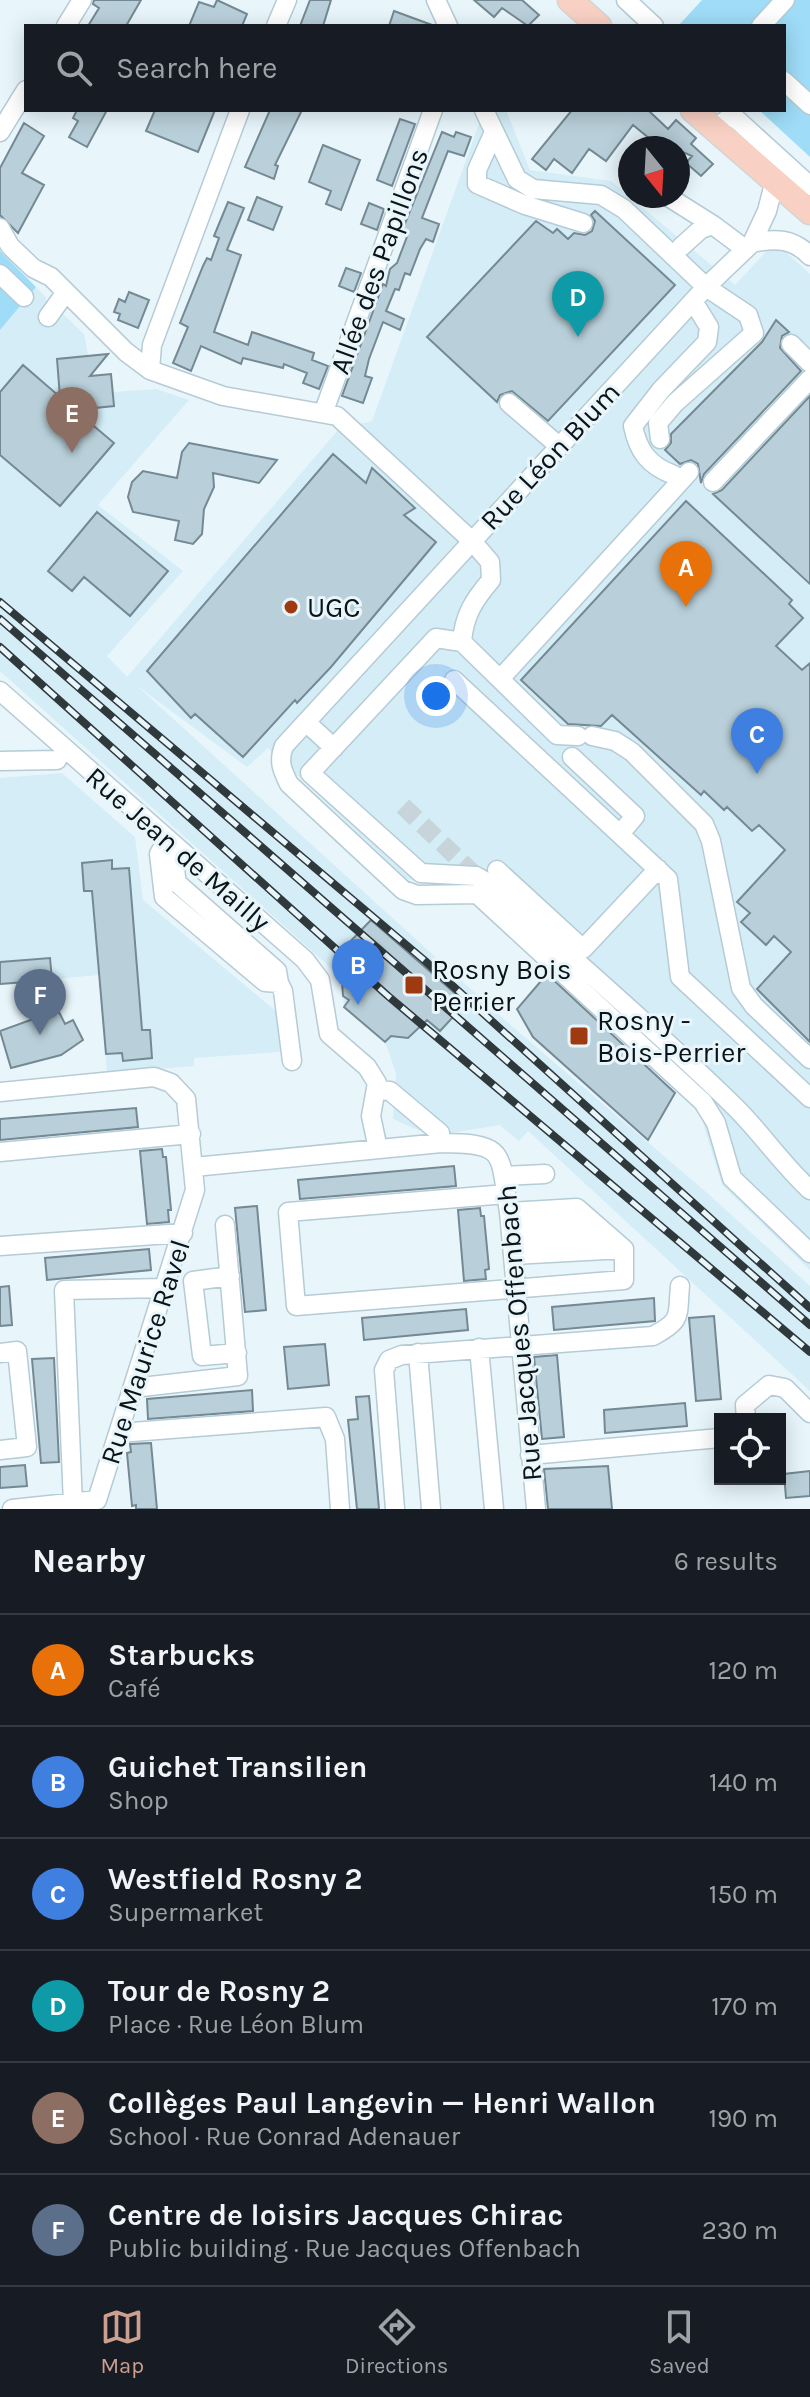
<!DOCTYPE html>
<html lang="en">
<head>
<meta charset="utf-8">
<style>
	:root { --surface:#171b24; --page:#20242c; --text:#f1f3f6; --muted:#9ea1a6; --line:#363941; --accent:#cc9f8e }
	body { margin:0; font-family:Karla,sans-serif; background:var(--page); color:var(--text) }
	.controls { position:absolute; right:24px; bottom:24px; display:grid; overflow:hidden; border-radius:0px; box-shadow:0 4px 20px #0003 }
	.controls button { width:72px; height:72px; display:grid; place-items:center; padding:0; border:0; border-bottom:2px solid var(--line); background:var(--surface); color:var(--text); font:40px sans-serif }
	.compass { position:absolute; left:618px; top:136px; width:72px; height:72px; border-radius:50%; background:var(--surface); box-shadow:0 4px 20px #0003; rotate:162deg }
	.you { position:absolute; left:436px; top:696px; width:28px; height:28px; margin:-20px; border:6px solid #fff; border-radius:50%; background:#1a73e8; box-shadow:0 0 0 12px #1a73e833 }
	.badge { display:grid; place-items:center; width:52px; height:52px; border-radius:50%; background:var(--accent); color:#fff; font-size:26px; font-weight:700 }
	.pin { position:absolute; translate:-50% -66px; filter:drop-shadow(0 2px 4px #0008) }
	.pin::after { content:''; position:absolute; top:42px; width:28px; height:24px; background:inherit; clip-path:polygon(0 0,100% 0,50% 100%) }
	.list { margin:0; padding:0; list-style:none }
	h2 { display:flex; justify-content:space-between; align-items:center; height:104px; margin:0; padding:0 32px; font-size:34px }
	h2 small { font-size:26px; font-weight:400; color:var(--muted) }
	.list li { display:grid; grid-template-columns:52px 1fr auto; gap:24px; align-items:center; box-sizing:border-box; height:112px; padding:0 32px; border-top:2px solid var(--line) }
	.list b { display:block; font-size:30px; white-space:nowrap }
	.list p { margin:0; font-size:26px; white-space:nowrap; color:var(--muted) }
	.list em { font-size:26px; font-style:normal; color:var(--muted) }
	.icon { flex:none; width:44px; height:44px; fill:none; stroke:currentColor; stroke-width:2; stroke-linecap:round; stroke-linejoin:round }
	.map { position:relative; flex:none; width:810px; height:1509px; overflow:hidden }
	.search { position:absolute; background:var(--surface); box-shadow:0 4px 20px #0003; left:24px; right:24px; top:24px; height:88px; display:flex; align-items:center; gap:20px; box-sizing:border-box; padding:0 28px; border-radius:0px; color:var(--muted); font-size:30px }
	.sheet { height:776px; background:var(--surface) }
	nav { display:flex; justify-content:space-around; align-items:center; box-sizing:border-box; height:112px; border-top:2px solid var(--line); background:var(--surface); font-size:22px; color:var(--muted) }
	nav a { display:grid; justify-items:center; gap:4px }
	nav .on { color:var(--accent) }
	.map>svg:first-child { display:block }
	.built { fill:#d4edf7 }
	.green { fill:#9fdcf7 }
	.building { fill:#b9d0da; stroke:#748993; stroke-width:2 }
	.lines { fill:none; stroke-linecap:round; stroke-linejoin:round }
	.minor-tunnel { stroke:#c7d4da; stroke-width:18; stroke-dasharray:18 9; stroke-linecap:butt }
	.minor-casing { stroke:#b5cbd5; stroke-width:21 }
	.major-casing { stroke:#d3d5d5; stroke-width:27 }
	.minor { stroke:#fff; stroke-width:18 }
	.major { stroke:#f9d1c4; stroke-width:24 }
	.rail-casing { stroke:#2f383b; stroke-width:8 }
	.rail { stroke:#e8f6fc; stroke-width:5; stroke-dasharray:15; stroke-linecap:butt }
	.poi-dot { fill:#9f3910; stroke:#e8f6fc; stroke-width:3 }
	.labels { text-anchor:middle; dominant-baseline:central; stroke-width:6; stroke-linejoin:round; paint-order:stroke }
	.street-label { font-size:28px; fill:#0b1316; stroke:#e8f6fc }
	.poi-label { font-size:28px; fill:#0b1316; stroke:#e8f6fc; text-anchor:start }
</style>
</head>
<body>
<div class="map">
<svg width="810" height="1509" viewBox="0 0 810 1509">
	<rect width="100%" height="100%" fill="#e8f6fc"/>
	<path class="built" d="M 484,110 L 506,110 L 530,170 L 611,181 L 735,285 L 775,242 L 810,274 L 810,1270 L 722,1185 L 698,1107 L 477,885 L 424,883 L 407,879 L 268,748 L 247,767 L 136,685 L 506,1021 L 706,1192 L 810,1286 L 810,1391 L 528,1131 L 519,1141 L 500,1125 L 432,1136 L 393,1119 L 396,1073 L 385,1042 L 344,1007 L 342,978 L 0,671 L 0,330 L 36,287 L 46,297 L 45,314 L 60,311 L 84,334 L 92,376 L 111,374 L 114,392 L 156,389 L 189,400 L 98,505 L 183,571 L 107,656 L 127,677 L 338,430 L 372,421 Z
		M 62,773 L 135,837 L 143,900 L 277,1012 L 280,1052 L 194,1058 L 194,1066 L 107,1073 L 99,975 L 0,984 L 0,778 Z"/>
	<path class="green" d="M 702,0 L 810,0 L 810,157 L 759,110 L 784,110 L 784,26 L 678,26 Z
		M 0,251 L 36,287 L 0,330 Z"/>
	<path class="building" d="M 94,0 L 141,0 L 126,26 L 88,26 L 99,8 L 93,4 Z
		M 217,0 L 247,14 L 242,26 L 189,26 L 199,2 L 214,7 Z
		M 310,0 L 331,0 L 323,26 L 300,26 Z
		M 474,0 L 522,0 L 539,15 L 528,26 L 502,8 L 494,17 Z
		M 394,11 L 432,25 L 431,26 L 389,26 Z
		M 77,110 L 107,110 L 87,147 L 69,137 L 78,121 L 73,118 Z
		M 155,110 L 215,110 L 198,152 L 146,131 Z
		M 270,110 L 302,110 L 275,165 L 278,166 L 274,179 L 245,167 Z
		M 572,110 L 648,110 L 668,129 L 676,120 L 696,138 L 691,144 L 713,164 L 701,176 L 686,163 L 692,156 L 659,141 L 656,144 L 633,125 L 606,161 L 589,149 L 572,173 L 554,159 L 546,170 L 532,159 Z
		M 400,119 L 415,124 L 392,186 L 377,180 Z
		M 24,123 L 44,136 L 22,173 L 44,185 L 18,233 L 0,215 L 0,168 Z
		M 442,132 L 454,137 L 456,132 L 471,137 L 464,156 L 448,151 L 422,218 L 439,224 L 433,242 L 426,239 L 420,249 L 410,275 L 405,273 L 399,290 L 395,289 L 386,311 L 404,319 L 400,330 L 383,322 L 369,359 L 365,376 L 372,378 L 363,403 L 342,396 L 383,284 L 386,286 L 390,269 L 397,263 L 408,234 L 402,231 Z
		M 323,145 L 360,160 L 341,210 L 326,204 L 331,191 L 309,182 Z
		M 257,197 L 282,207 L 273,230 L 248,220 Z
		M 228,202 L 244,208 L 227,250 L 241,255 L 214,332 L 248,345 L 252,332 L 314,353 L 312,360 L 328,366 L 319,389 L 303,383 L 307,373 L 284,364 L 283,368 L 243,358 L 241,364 L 201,346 L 191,371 L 173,363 L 188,327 L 180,323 L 203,266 L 207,258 L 211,260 L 219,238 L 214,236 Z
		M 369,203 L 384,209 L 377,230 L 361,224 Z
		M 595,211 L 675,285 L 548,421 L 512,391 L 500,395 L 497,402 L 427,337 L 536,221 L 553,233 L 557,229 L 568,239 L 574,233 L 585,235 L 592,231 L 595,221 L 591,215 Z
		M 346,268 L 361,273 L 354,292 L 339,286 Z
		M 129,292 L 149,300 L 138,328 L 118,320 L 120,314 L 114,312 L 119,299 L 125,302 Z
		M 776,320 L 789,332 L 782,336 L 780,348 L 801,371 L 704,474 L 701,483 L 698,464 L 691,460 L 680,464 L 665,450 L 671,443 L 671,434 L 762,342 Z
		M 108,354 L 90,376 L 111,374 L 114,406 L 75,410 L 114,443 L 60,506 L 0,455 L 0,392 L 23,365 L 60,397 L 57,359 Z
		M 810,396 L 810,584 L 713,494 L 722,490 Z
		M 189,443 L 277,460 L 259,483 L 213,473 L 214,487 L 204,509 L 202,534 L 193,544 L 175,540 L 179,521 L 133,512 L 128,497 L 132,482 L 143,471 L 177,478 L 182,452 Z
		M 333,454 L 366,483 L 372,468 L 415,508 L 404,515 L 436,542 L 331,667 L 297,703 L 295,700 L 243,757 L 195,714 L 191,718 L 147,671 Z
		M 686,501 L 792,600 L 789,604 L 803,618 L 776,646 L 802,670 L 810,663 L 810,1042 L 757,989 L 791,952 L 774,936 L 766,945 L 741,922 L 750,913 L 737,902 L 785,850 L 759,825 L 752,831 L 727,807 L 724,810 L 704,791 L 701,795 L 612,715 L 601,726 L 568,724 L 521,680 Z
		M 97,512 L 168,571 L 130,616 L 84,577 L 72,591 L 48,571 Z
		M 112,860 L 112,869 L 129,868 L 142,1030 L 150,1030 L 152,1058 L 123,1061 L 122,1053 L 106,1054 L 92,891 L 84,891 L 82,863 Z
		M 371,920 L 466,1003 L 440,1031 L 427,1020 L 408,1038 L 391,1036 L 385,1042 L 344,1007 L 349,1000 L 343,996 L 342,982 L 359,961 L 344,948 Z
		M 50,958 L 52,980 L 0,984 L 0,962 Z
		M 547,974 L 675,1093 L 648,1140 L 533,1037 L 517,1009 Z
		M 58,1010 L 65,1024 L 73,1020 L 83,1040 L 61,1055 L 11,1068 L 0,1031 Z
		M 136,1108 L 138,1127 L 0,1140 L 0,1119 Z
		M 162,1149 L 163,1157 L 166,1157 L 171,1210 L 168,1210 L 169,1222 L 147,1224 L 140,1151 Z
		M 454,1166 L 456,1186 L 300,1199 L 298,1180 Z
		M 257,1206 L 266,1310 L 245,1312 L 235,1208 Z
		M 480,1208 L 481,1216 L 484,1216 L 489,1269 L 485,1270 L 486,1279 L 464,1281 L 458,1210 Z
		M 149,1249 L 151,1270 L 47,1280 L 45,1258 Z
		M 9,1286 L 12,1325 L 0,1326 L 0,1287 Z
		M 654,1298 L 655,1321 L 554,1330 L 552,1307 Z
		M 466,1309 L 468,1330 L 364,1340 L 362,1318 Z
		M 714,1316 L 721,1399 L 696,1401 L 689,1318 Z
		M 325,1344 L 329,1385 L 288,1389 L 284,1347 Z
		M 557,1355 L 564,1437 L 542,1439 L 534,1357 Z
		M 54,1358 L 59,1462 L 41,1463 L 32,1359 Z
		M 252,1390 L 253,1411 L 148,1419 L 147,1399 Z
		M 369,1396 L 379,1509 L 357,1509 L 348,1420 L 358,1419 L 356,1397 Z
		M 685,1403 L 687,1426 L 605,1433 L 604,1410 Z
		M 151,1443 L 157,1509 L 136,1509 L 136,1505 L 132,1506 L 127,1453 L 131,1452 L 130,1444 Z
		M 25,1465 L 27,1486 L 0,1488 L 0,1467 Z
		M 608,1466 L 612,1509 L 548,1509 L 544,1469 Z
		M 810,1471 L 810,1496 L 786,1498 L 784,1474 Z"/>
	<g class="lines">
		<path class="minor-tunnel" d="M 403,806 L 476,876"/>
		<g class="minor-casing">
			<path id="minor" d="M 436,0 L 448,26
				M 626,0 L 654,26
				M 66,26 L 82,0
				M 276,26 L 287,0
				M 761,26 L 785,0
				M 784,81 L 810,105
				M 484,110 L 517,179 L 533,189 L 601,195 L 624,209 L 706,287 L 748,315 L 754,333 L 675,403 L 658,423 L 660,439
				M 715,129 L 732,115 L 810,186
				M 0,132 L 26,90
				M 775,180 L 767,211 L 752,243 L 706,287 L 284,746 C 278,761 282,770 289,784 L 403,890 L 417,895 L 477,894 L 703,1102 L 716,1123 L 732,1178 L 810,1253
				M 477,184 L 525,205 L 583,223
				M 477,184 L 477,170 L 494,132
				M 667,196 L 713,225
				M 0,228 L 10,246 L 33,268 L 51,277 L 126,352 L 150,370 L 223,396 L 337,416 L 472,541 L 490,562 L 491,580 C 474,600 464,615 462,642 L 557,735 L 578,736
				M 752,243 C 775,238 793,238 810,256
				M 681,247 L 701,229 L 713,225 L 745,249
				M 0,274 L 24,297
				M 48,317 L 66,292
				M 791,344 L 810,363
				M 150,370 L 152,345 L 240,110
				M 509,403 L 559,446
				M 324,411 L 433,110
				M 674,475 C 649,466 638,451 633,426 L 661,390 L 707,342 L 709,327 L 693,301
				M 713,482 L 810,379
				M 462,642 L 436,638 L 310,773 L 421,873 L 476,876 L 490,884 C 572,959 657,1030 736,1108 C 762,1134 782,1164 810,1190
				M 500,679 L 689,472
				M 454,680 L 668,879 L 680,977 L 810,1098
				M 0,691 L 305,960 L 320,980 L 329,1034 L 367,1067 L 377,1083 L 371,1116 L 378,1149
				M 307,723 L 334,748
				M 592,736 L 615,741 L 632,752 L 704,824 L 711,841 L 741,988 L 754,1006 L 810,1059
				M 572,757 L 635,816 L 620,834
				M 0,761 L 57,760
				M 168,839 L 159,854 L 164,897 L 265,982 L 279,983 L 277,971 L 177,883 L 174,863 L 183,852
				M 497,870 L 583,949 L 658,869
				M 279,983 L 283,991 L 292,1061
				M 378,1090 L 390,1091 L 440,1133 L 441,1143
				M 0,1092 L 154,1077 L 171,1083 L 186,1099 L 195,1190 L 97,1500 L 12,1509
				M 0,1152 L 191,1134
				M 194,1167 L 441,1143 C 508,1143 499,1153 509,1212 L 536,1509
				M 504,1176 L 545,1174
				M 506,1194 L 288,1212 L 296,1306 L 624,1280 L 624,1249 L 577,1208 L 509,1212
				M 511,1227 L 592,1222
				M 512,1242 L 609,1236
				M 0,1246 L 183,1233
				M 513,1255 L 624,1249
				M 230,1276 L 193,1281 L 202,1356 L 237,1353
				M 479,1348 L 494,1509
				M 0,1353 L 17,1351 L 27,1447 L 0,1450
				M 418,1353 L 431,1509
				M 133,1388 L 238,1376 L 225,1225
				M 746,1419 L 745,1405 L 769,1385 L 785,1388 L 810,1413
				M 119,1433 L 326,1417 L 335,1439 L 340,1509
				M 530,1455 L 720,1438
				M 73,1504 L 64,1290 L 164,1288
				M 395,1509 L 384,1370 L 389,1360 L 402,1355 L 653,1336 C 683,1320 677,1317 680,1286"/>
		</g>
		<g class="major-casing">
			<path id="major" d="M 570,0 L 599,26
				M 693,110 L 810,212"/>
		</g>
		<use href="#minor" class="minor"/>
		<use href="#major" class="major"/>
		<g class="rail-casing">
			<path id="rail" d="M 0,602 L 424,960 L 810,1308
				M 0,619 L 810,1325
				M 0,647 L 388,996 L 810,1352"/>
		</g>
		<use href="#rail" class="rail"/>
	</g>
	<g class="poi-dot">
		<circle cx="291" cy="607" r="8"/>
		<rect x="404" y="975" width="20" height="20" rx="4"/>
		<rect x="569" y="1026" width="20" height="20" rx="4"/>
	</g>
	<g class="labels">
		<g class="street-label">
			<text transform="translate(379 261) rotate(-70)">Allée des Papillons</text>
			<text transform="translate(550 456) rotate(-47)">Rue Léon Blum</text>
			<text transform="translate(178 849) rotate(41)">Rue Jean de Mailly</text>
			<text transform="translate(519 1333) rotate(-95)">Rue Jacques Offenbach</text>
			<text transform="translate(145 1352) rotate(-72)">Rue Maurice Ravel</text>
		</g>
		<g class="poi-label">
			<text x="307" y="607">UGC</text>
			<text x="432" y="969">Rosny Bois<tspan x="432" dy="32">Perrier</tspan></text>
			<text x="597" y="1020">Rosny -<tspan x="597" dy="32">Bois-Perrier</tspan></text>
		</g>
	</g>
</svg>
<div class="controls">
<button><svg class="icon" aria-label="locate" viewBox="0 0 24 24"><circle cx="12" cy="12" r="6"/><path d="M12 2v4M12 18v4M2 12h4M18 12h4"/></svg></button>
</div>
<svg class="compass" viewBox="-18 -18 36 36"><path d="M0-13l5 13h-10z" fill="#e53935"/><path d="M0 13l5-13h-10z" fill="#9ea1a6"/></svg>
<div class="you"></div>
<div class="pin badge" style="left:686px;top:607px;background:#e8710a">A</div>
<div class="pin badge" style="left:358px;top:1005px;background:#3f7fe0">B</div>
<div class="pin badge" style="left:757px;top:774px;background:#3f7fe0">C</div>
<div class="pin badge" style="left:578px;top:337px;background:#0f9aa8">D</div>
<div class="pin badge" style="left:72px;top:453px;background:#8d6e63">E</div>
<div class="pin badge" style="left:40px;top:1035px;background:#5c6f8a">F</div>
<div class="search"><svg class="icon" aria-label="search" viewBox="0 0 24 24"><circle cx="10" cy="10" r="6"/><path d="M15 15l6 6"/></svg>Search here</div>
</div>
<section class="sheet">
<h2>Nearby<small>6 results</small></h2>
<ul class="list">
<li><span class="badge" style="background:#e8710a">A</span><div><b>Starbucks</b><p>Café</p></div><em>120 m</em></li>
<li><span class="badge" style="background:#3f7fe0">B</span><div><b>Guichet Transilien</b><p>Shop</p></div><em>140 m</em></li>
<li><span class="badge" style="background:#3f7fe0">C</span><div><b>Westfield Rosny 2</b><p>Supermarket</p></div><em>150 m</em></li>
<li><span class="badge" style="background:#0f9aa8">D</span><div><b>Tour de Rosny 2</b><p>Place · Rue Léon Blum</p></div><em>170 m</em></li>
<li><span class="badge" style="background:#8d6e63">E</span><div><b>Collèges Paul Langevin — Henri Wallon</b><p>School · Rue Conrad Adenauer</p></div><em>190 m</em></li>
<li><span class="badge" style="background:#5c6f8a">F</span><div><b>Centre de loisirs Jacques Chirac</b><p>Public building · Rue Jacques Offenbach</p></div><em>230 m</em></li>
</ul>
</section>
<nav>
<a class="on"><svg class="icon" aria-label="map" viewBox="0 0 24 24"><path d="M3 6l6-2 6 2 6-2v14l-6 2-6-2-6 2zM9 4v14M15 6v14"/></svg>Map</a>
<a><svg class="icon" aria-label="directions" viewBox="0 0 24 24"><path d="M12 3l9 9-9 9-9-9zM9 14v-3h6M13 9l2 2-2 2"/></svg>Directions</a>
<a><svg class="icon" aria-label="saved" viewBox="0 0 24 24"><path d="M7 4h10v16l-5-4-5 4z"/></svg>Saved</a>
</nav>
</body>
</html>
